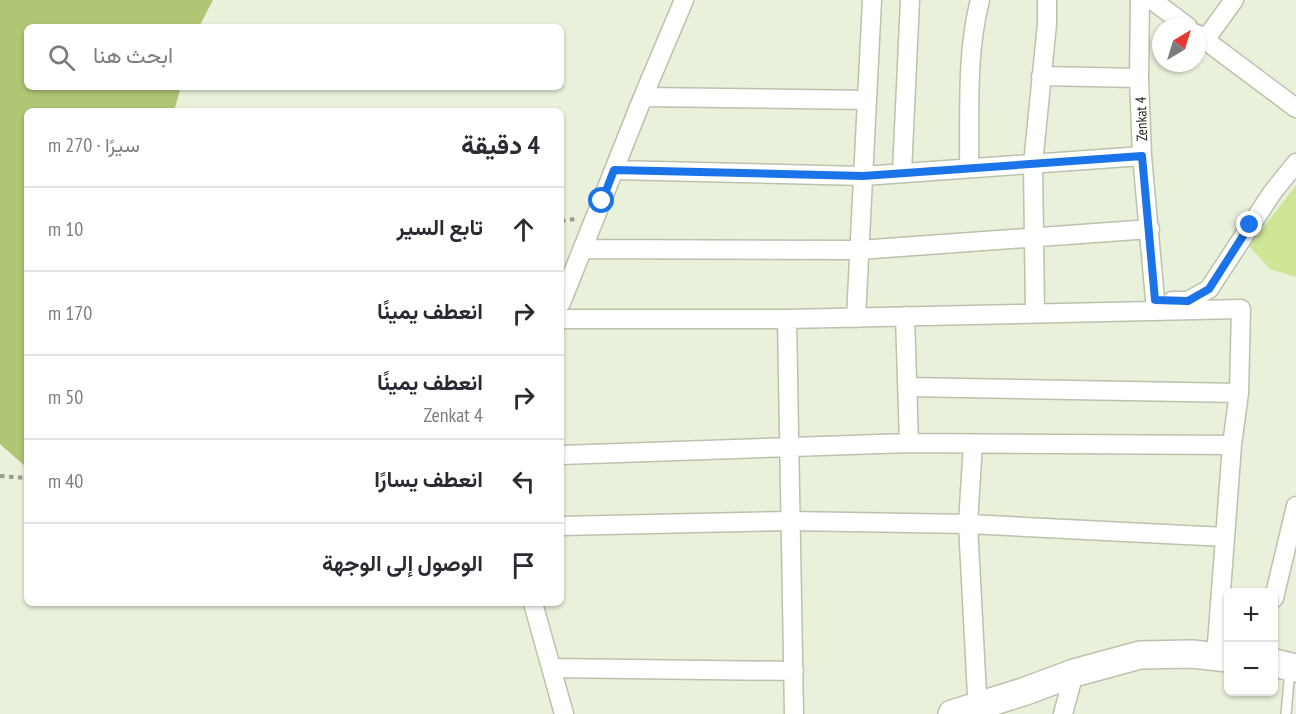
<!DOCTYPE html>
<html lang="ar">
<head>
<meta charset="utf-8">
<style>
	:root { --surface:#fff; --page:#f2f2f3; --text:#2b2b33; --muted:#7c7c81; --line:#e1e1e2 }
	body { margin:0; font-family:"PT Sans Narrow",Vazirmatn,sans-serif; background:var(--page); color:var(--text); direction:rtl }
	.controls { position:absolute; right:18px; bottom:18px; display:grid; overflow:hidden; border-radius:9px; box-shadow:0 2px 4px #0004 }
	.controls button { width:54px; height:54px; display:grid; place-items:center; padding:0; border:0; border-bottom:2px solid var(--line); background:var(--surface); color:var(--text); font:30px sans-serif }
	.compass { position:absolute; left:1152px; top:18px; width:54px; height:54px; border-radius:50%; background:var(--surface); box-shadow:0 2px 4px #0004; rotate:38deg }
	.stop { position:absolute; width:18px; height:18px; margin:-14px; border:4px solid #1a73e8; border-radius:50%; background:#fff }
	.stop.end { background:#1a73e8; border-color:#fff; box-shadow:0 2px 6px #0008 }
	.list { margin:0; padding:0; list-style:none }
	h2 { display:flex; justify-content:space-between; align-items:center; height:78px; margin:0; padding:0 24px; font-size:26px }
	h2 small { font-size:20px; font-weight:400; color:var(--muted) }
	.list li { display:grid; grid-template-columns:39px 1fr auto; gap:18px; align-items:center; box-sizing:border-box; height:84px; padding:0 24px; border-top:2px solid var(--line) }
	.list b { display:block; font-size:22px; white-space:nowrap }
	.list p { margin:0; font-size:20px; white-space:nowrap; color:var(--muted) }
	.list em { font-size:20px; font-style:normal; color:var(--muted) }
	.icon { flex:none; width:33px; height:33px; fill:none; stroke:currentColor; stroke-width:2; stroke-linecap:round; stroke-linejoin:round }
	.map { position:relative; flex:none; width:1296px; height:714px; overflow:hidden; direction:ltr }
	.search { position:absolute; background:var(--surface); box-shadow:0 2px 4px #0004; left:24px; top:24px; width:540px; height:66px; display:flex; align-items:center; gap:15px; box-sizing:border-box; padding:0 21px; border-radius:9px; color:var(--muted); font-size:22px }
	.panel { position:absolute; background:var(--surface); box-shadow:0 2px 4px #0004; left:24px; top:108px; width:540px; height:498px; border-radius:9px; direction:rtl }
	.map>svg:first-child { display:block }
	.green { fill:#cfe696 }
	.forest { fill:#b0c675 }
	.lines { fill:none; stroke-linecap:round; stroke-linejoin:round }
	.lane-casing { stroke:#bbc2ac; stroke-width:12 }
	.street-casing { stroke:#bbc2ac; stroke-width:21 }
	.secondary-casing { stroke:#bbc2ac; stroke-width:30 }
	.path { stroke:#969c8b; stroke-width:4; stroke-dasharray:4.5 4.5; stroke-linecap:butt }
	.lane { stroke:#fff; stroke-width:9 }
	.street { stroke:#fff; stroke-width:18 }
	.secondary { stroke:#fff; stroke-width:27 }
	.route { stroke:#1a73e8; stroke-width:8 }
	.labels { text-anchor:middle; dominant-baseline:central; stroke-width:5; stroke-linejoin:round; paint-order:stroke }
	.street-label { font-size:15px; fill:#1b1e16; stroke:#fff }
</style>
</head>
<body>
<div class="map">
<svg width="1296" height="714" viewBox="0 0 1296 714">
	<rect width="100%" height="100%" fill="#e9f1da"/>
	<path class="green" d="M 1296,185 L 1296,277 L 1270,269 L 1249,246 Z"/>
	<path class="forest" d="M 0,0 L 213,0 L 199,27 L 27,27 L 27,87 L 181,87 L 174,111 L 27,111 L 27,468 L 0,444 Z"/>
	<g class="lines">
		<g class="lane-casing">
			<path id="lane" d="M 1286,714 L 1290,669"/>
		</g>
		<g class="street-casing">
			<path id="street" d="M 1140,0 L 1139,78 L 1142,156 L 1156,310
				M 1152,0 L 1188,27
				M 1197,34 L 1296,108
				M 1205,40 L 1234,0
				M 1041,76 L 1139,78
				M 643,97 L 867,100
				M 969,167 C 970,111 966,54 980,0
				M 614,170 L 863,176 L 1142,156
				M 902,172 L 910,0
				M 582,249 L 859,250 L 1150,229
				M 1172,301 L 1188,301 L 1209,289 L 1272,193 L 1296,163
				M 561,303 L 643,97 L 684,0
				M 1035,313 L 1033,164 L 1047,24 L 1047,0
				M 905,316 L 909,443
				M 856,318 L 872,0
				M 561,319 L 787,319 L 1241,309 L 1239,393 L 1232,445 L 1216,657
				M 787,319 L 794,714
				M 908,387 L 1239,393
				M 973,444 L 968,524 L 978,714
				M 561,455 L 909,443 L 1232,445
				M 561,526 L 790,521 L 968,524 L 1225,537
				M 1274,598 L 1296,506
				M 533,603 L 564,714
				M 551,668 L 794,671
				M 1063,714 L 1074,673"/>
		</g>
		<g class="secondary-casing">
			<path id="secondary" d="M 1274,663 L 1296,668
				M 952,714 L 1023,692 L 1074,673 L 1140,655 L 1192,654 L 1228,658"/>
		</g>
		<path class="path" d="M 561,221 L 575,219
			M 0,476 L 27,478"/>
		<use href="#lane" class="lane"/>
		<use href="#street" class="street"/>
		<use href="#secondary" class="secondary"/>
	</g>
	<g class="lines">
		<path class="route" d="M 602,201 L 614,170 L 863,176 L 1142,156 L 1155,300 L 1188,301 L 1209,289 L 1250,225"/>
	</g>
	<g class="labels">
		<g class="street-label">
			<text transform="translate(1141 119) rotate(-92)">Zenkat 4</text>
		</g>
	</g>
</svg>
<div class="controls">
<button>+</button>
<button>−</button>
</div>
<svg class="compass" viewBox="-18 -18 36 36"><path d="M0-13l5 13h-10z" fill="#e53935"/><path d="M0 13l5-13h-10z" fill="#7c7c81"/></svg>
<div class="stop" style="left:602px;top:201px"></div>
<div class="stop end" style="left:1250px;top:225px"></div>
<div class="search"><svg class="icon" aria-label="search" viewBox="0 0 24 24"><circle cx="10" cy="10" r="6"/><path d="M15 15l6 6"/></svg>ابحث هنا</div>
<section class="panel">
<h2>4 دقيقة<small>سيرًا · 270 m</small></h2>
<ul class="list">
<li><svg class="icon" aria-label="ahead" viewBox="0 0 24 24"><path d="M12 20V5M6 11l6-6 6 6"/></svg><div><b>تابع السير</b></div><em>10 m</em></li>
<li><svg class="icon" aria-label="right" viewBox="0 0 24 24"><path d="M7 20v-9h11M14 6l5 5-5 5"/></svg><div><b>انعطف يمينًا</b></div><em>170 m</em></li>
<li><svg class="icon" aria-label="right" viewBox="0 0 24 24"><path d="M7 20v-9h11M14 6l5 5-5 5"/></svg><div><b>انعطف يمينًا</b><p>Zenkat 4</p></div><em>50 m</em></li>
<li><svg class="icon" aria-label="left" viewBox="0 0 24 24"><path d="M17 20v-9H6M10 6l-5 5 5 5"/></svg><div><b>انعطف يسارًا</b></div><em>40 m</em></li>
<li><svg class="icon" aria-label="arrive" viewBox="0 0 24 24"><path d="M6 21V4h12l-3 4 3 4H6"/></svg><div><b>الوصول إلى الوجهة</b></div></li>
</ul>
</section>
</div>
</body>
</html>
